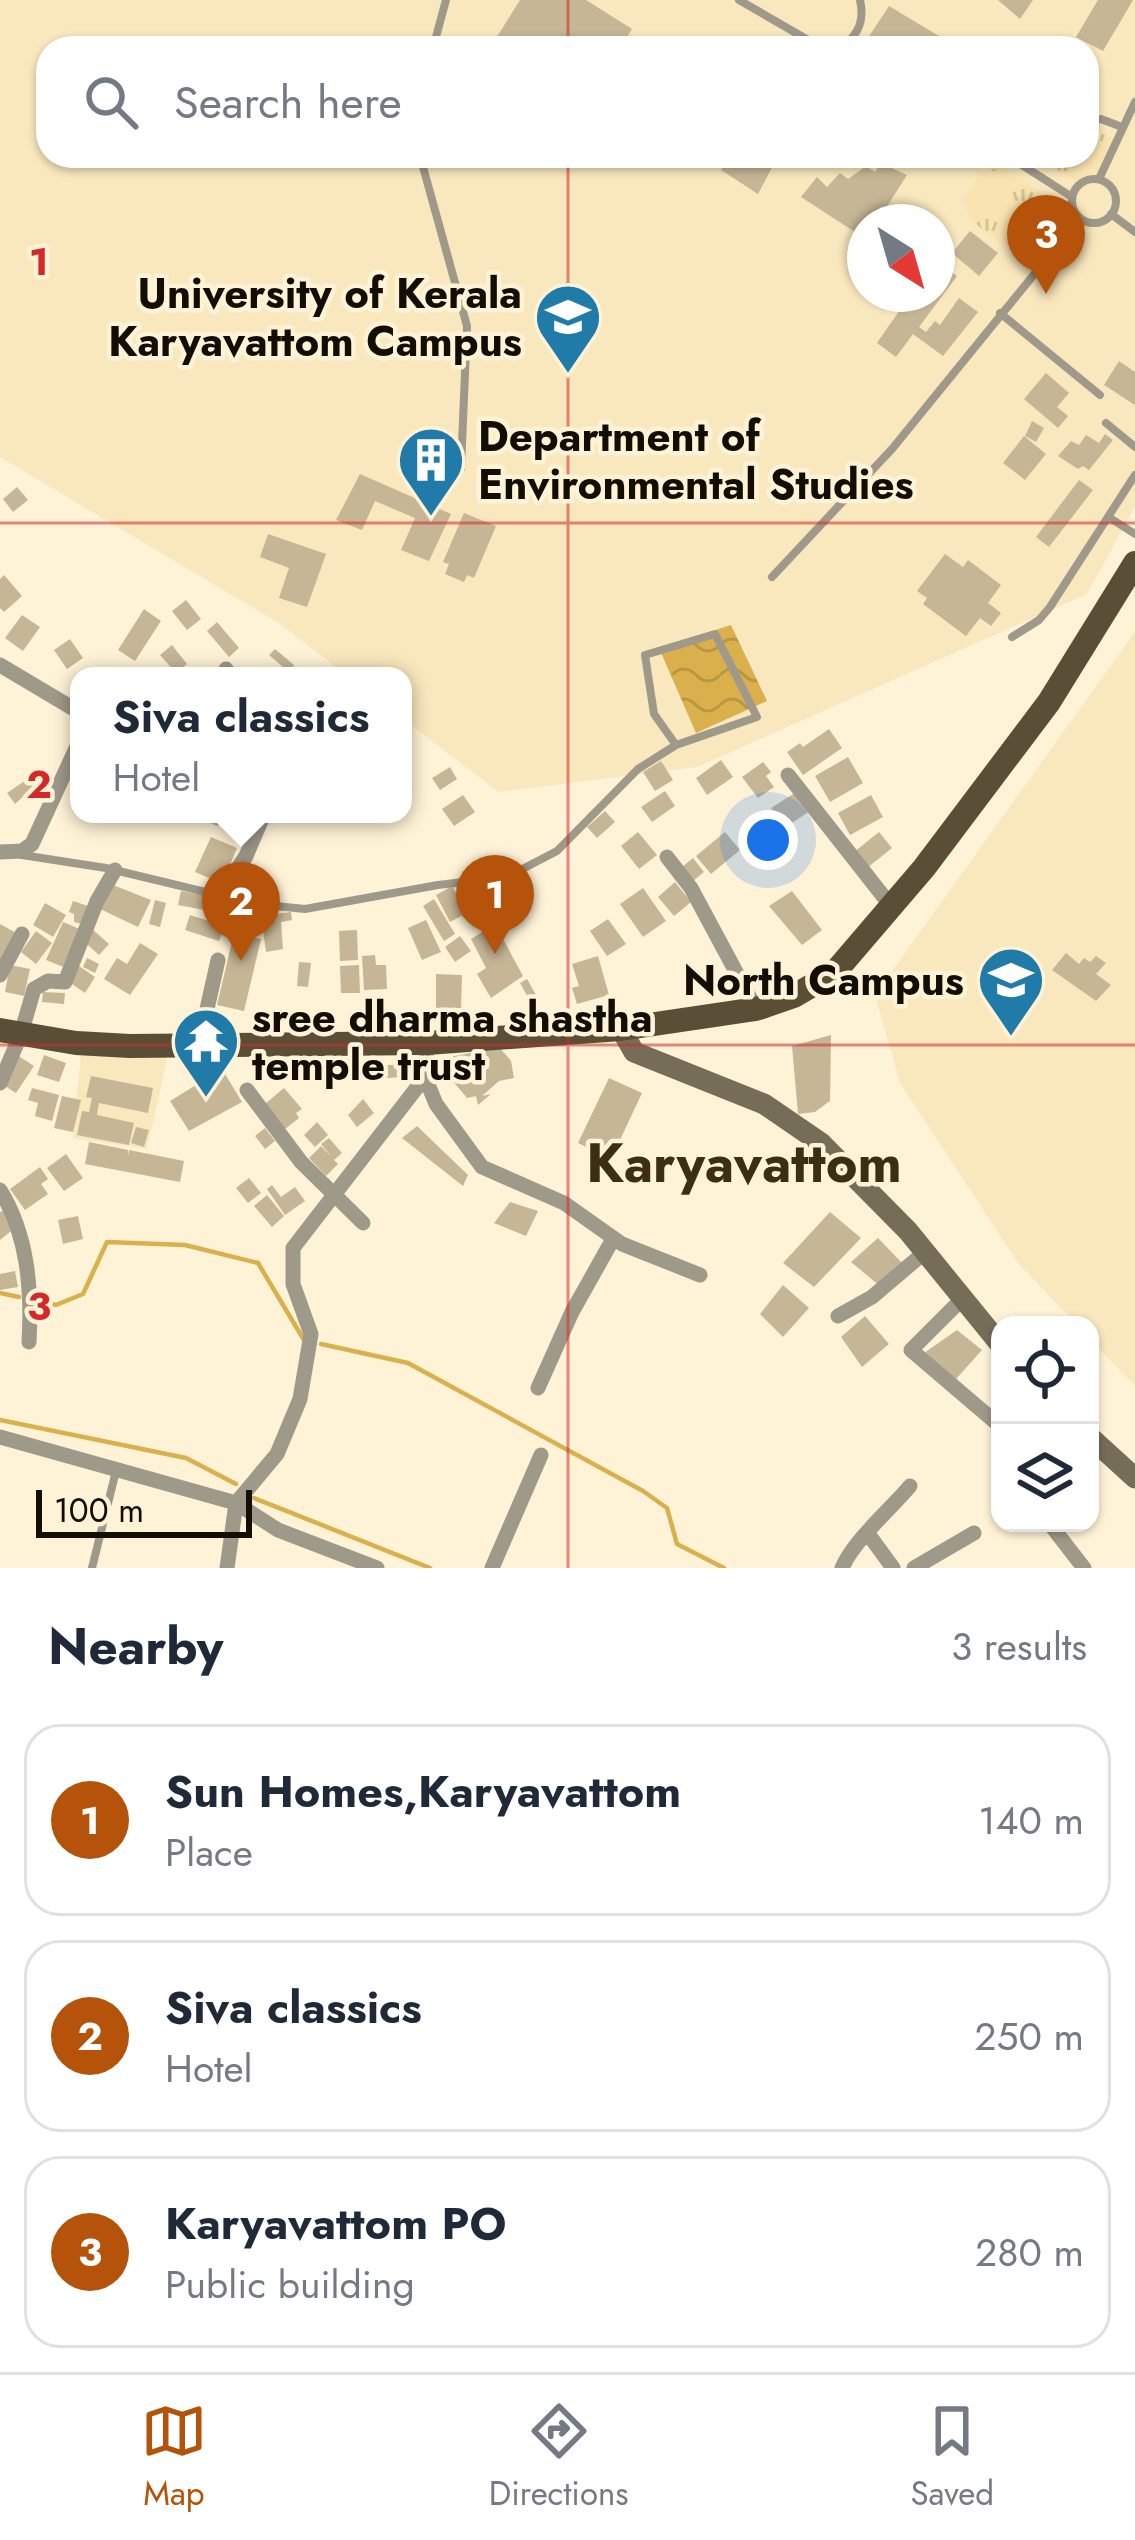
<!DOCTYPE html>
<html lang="en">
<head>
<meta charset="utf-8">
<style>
	:root { --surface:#fff; --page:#f2f2f3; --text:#1f2937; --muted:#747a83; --line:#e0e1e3; --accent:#b45309 }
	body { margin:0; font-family:Jost,sans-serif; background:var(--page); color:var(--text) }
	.controls { position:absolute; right:36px; bottom:36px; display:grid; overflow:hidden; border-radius:24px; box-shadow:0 3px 9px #0004 }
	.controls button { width:108px; height:108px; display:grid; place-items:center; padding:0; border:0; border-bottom:3px solid var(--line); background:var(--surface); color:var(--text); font:60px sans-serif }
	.compass { position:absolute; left:847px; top:204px; width:108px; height:108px; border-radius:50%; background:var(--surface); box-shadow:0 3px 9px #0004; rotate:143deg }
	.scale { position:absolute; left:36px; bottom:30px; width:216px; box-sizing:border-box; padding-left:12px; border:6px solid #130e04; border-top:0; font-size:33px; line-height:42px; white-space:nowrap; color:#130e04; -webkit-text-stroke:9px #fff3d7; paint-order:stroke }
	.you { position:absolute; left:768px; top:840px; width:42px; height:42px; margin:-30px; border:9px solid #fff; border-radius:50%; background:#1a73e8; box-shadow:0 0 0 18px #1a73e833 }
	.badge { display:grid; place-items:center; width:78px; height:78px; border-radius:50%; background:var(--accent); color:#fff; font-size:39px; font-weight:700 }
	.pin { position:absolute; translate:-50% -99px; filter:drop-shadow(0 3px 6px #0008) }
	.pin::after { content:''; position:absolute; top:63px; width:42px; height:36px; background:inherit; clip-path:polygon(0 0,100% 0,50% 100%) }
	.popup { position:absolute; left:70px; top:667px; width:342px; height:156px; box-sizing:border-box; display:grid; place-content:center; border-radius:24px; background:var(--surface); filter:drop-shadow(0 3px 9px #0005); font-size:39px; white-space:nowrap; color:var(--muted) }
	.popup b { font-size:45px; color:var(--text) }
	.popup::after { content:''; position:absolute; left:50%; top:100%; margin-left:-24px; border:24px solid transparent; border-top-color:var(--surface) }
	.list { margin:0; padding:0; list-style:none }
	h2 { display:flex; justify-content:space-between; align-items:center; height:156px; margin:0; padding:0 48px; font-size:51px }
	h2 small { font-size:39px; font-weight:400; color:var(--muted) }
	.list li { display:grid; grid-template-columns:78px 1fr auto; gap:36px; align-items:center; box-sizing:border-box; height:192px; margin:0 24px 24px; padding:0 24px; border:3px solid var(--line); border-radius:36px }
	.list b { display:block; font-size:45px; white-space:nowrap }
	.list p { margin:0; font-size:39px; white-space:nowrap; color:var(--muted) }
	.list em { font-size:39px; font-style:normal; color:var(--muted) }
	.icon { flex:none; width:66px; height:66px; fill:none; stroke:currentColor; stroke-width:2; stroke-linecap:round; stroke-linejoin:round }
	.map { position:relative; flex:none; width:1135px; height:1568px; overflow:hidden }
	.search { position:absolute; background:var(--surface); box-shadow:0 3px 9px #0004; left:36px; right:36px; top:36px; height:132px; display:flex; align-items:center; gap:30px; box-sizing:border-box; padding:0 42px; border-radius:36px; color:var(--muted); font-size:45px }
	.sheet { height:804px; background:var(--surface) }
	nav { display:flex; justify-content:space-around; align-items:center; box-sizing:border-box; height:168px; border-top:3px solid var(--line); background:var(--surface); font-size:33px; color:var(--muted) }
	nav a { display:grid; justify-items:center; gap:6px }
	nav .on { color:var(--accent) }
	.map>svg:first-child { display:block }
	.built { fill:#f9e7bd; fill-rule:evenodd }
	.park { fill:url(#park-tufts) }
	.water { fill:url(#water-waves) }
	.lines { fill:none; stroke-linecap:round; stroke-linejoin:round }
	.stream { stroke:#d9b04c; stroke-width:4.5 }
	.building { fill:#c5b695 }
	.service { stroke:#9f998a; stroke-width:8 }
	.minor { stroke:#9f998a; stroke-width:15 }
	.secondary { stroke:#766d59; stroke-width:21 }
	.primary { stroke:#5a4f36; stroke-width:24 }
	.grid { fill:none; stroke:#d62828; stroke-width:3; stroke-opacity:0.55 }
	.labels { text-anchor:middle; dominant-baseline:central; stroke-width:9; stroke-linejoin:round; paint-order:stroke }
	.poi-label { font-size:42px; font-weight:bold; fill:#130e04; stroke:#fff3d7; text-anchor:end }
	.district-label { font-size:54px; font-weight:bold; fill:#3b2e11; stroke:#fff3d7 }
	.grid-label { font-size:39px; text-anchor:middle; font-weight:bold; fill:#d62828; stroke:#fff3d7; stroke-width:9; stroke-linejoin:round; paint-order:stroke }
</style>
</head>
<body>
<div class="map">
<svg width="1135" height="1568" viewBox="0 0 1135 1568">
	<defs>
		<pattern id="park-tufts" width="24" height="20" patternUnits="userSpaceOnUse" patternTransform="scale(3)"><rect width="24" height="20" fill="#f9e3b1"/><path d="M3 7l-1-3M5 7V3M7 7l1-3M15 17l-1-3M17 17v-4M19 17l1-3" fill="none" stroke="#d5c297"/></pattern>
		<pattern id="water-waves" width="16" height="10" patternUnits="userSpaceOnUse" patternTransform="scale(3)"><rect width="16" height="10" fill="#d9b04c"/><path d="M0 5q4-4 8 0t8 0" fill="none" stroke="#b99641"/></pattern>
	</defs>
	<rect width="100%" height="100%" fill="#fff3d7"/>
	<path class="built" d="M 0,0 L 1135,0 L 1135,507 L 1087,594 L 697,767 L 499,792 L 403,719 L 403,676 L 348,676 L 277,622 L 0,457 ZM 48,48 L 1087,48 L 1087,156 L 48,156 ZM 865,222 L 937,222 L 937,294 L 865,294 Z
		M 1135,632 L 1135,1386 L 1090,1339 L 1090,1325 L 1077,1325 L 1018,1263 L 900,1083 L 875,995 Z
		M 81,1053 L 168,1055 L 147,1149 L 73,1138 Z"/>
	<path class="park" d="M 1087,128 L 1114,138 L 1098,172 L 1076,181 L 1042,160 L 1045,156 L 1087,156 Z
		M 1000,167 L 1043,194 L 1050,212 L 1030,245 L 1007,247 L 970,220 L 964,198 L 979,174 Z"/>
	<path class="water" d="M 731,625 L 767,701 L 696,733 L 659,648 Z"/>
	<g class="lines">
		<path class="stream" d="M 0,1293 L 19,1297
			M 43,1302 L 56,1305 L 83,1294 L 107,1242 L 185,1245 L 258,1263 L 304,1340
			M 321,1344 L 408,1363 L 643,1491 L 667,1508 L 677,1544 L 724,1568
			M 0,1420 L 186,1458 L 236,1484
			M 254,1498 L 430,1568"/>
	</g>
	<path class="building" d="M 520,0 L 586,0 L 632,29 L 620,48 L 490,48 Z
		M 998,0 L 1033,0 L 1020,19 Z
		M 1098,0 L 1133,0 L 1103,51 L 1076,37 Z
		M 889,6 L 959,48 L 870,48 L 864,44 Z
		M 730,156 L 739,159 L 741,156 L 778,156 L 758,194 L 721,170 Z
		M 881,163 L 907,175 L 877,222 L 865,222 L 865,231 L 858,234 L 801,197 L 817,177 L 827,187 L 840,173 L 848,179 L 866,166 L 875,172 Z
		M 970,231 L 998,253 L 979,276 L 952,253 Z
		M 937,262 L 957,276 L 919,327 L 926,332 L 935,321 L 940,325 L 959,298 L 978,312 L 943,356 L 913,334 L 896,357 L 877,343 L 902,307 L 883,294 L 937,294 Z
		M 1119,361 L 1135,372 L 1135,405 L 1104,385 Z
		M 1046,373 L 1069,393 L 1057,407 L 1068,416 L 1058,428 L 1024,399 Z
		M 1032,421 L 1044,428 L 1036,442 L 1025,436 Z
		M 1105,434 L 1113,440 L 1089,470 L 1083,466 L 1078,469 L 1058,456 L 1071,441 L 1079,445 L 1086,435 L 1099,443 Z
		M 1024,436 L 1046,454 L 1025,480 L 1003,463 Z
		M 360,474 L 451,514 L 429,561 L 401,550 L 415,518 L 375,501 L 362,530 L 336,520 Z
		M 1079,480 L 1093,490 L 1049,547 L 1036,537 Z
		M 17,487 L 28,500 L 13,512 L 3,499 Z
		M 464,513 L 496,526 L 474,578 L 467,575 L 464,582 L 445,574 L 449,564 L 443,562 Z
		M 268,534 L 326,554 L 307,607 L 279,598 L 289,568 L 260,557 Z
		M 945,554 L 963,567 L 968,560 L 1001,585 L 988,603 L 1001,613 L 991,626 L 980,618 L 966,636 L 923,604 L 927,598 L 917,591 Z
		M 4,575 L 22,596 L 4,612 L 0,608 L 0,579 Z
		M 186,600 L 201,619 L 187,630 L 172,611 Z
		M 144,609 L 161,621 L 135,661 L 118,650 Z
		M 22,615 L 40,627 L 23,651 L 5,638 Z
		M 217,622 L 239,648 L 229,657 L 207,631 Z
		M 70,639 L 83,658 L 67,669 L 54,650 Z
		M 172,645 L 187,664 L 176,673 L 160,655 Z
		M 275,649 L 294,665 L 289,672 L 269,655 Z
		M 829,729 L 842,748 L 803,775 L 787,752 L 800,743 L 803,747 Z
		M 848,757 L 863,783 L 830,802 L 815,776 Z
		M 721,760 L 733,777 L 707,795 L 696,778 Z
		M 661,761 L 673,780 L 655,791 L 643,772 Z
		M 763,762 L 771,772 L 766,776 L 774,787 L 758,798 L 742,777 Z
		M 450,767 L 457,779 L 440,790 L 432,778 Z
		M 26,780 L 36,785 L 15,804 L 7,793 Z
		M 665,791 L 675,806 L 652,822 L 641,807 Z
		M 798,791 L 810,811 L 784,828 L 771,808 Z
		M 463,795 L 475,812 L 454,826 L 442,809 Z
		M 871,795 L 883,817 L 850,835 L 838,813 Z
		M 605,811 L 615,822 L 597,838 L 587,827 Z
		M 198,814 L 223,814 L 218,826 L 197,818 Z
		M 226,814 L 255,814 L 247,835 L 222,826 Z
		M 638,832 L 657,855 L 639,869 L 621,846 Z
		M 725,832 L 740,850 L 711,874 L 696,856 Z
		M 879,832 L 892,848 L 867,868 L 854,852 Z
		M 211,837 L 237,848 L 227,872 L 221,870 L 216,881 L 195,872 Z
		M 693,858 L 704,872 L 693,881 L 682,867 Z
		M 675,882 L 691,902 L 674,916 L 658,897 Z
		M 113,885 L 151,900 L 138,927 L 100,909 Z
		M 452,886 L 467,913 L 450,922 L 436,895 Z
		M 486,887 L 499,907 L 477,923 L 464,903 Z
		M 643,888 L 666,921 L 643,937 L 620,904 Z
		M 181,891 L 213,897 L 210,911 L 178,905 Z
		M 792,891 L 822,930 L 802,945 L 769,906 Z
		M 434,899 L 455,934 L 444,941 L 423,906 Z
		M 155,900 L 166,903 L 160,927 L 149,924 Z
		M 73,901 L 91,907 L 85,925 L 74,922 L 74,914 L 69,912 Z
		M 45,903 L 66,915 L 53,937 L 33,925 Z
		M 291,912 L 292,920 L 281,922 L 283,949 L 266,952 L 261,916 Z
		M 190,915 L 225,926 L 219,941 L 185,930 Z
		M 608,919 L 626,944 L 607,956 L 590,931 Z
		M 426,920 L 441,952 L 422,960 L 408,928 Z
		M 63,922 L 82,930 L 66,968 L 46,960 Z
		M 0,924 L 18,934 L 0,968 Z
		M 91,928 L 109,944 L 99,955 L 81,939 Z
		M 357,930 L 358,960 L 340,961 L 339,931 Z
		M 36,931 L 52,943 L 36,964 L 21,952 Z
		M 484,931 L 486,936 L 494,933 L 496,939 L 502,937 L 523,976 L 491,998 L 477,974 L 486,968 L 471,939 Z
		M 234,933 L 261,939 L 244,1011 L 217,1005 Z
		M 460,936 L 471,951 L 455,962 L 445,947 Z
		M 140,943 L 158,954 L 130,995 L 104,979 L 117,958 L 127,964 Z
		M 1066,953 L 1079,964 L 1084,958 L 1090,962 L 1096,956 L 1106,963 L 1096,974 L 1111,985 L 1096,1001 L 1052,970 Z
		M 375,955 L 376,965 L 386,965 L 387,989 L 364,990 L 362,956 Z
		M 598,956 L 609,995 L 577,1004 L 572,988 L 579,986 L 572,964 Z
		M 87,958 L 99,964 L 95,973 L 83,967 Z
		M 299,962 L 311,963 L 308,987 L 297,986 Z
		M 10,965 L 30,969 L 24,996 L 5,992 Z
		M 359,965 L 360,993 L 341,993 L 340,966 Z
		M 79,966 L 95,977 L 85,993 L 69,982 Z
		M 436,974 L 462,975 L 461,1008 L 436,1008 Z
		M 527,979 L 536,995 L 529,999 L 520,983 Z
		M 43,992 L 65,993 L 64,1004 L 42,1002 Z
		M 831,1035 L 830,1101 L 815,1112 L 798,1114 L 792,1046 Z
		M 499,1047 L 511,1061 L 514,1078 L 499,1081 L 482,1096 L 491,1094 L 478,1105 L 476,1096 L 467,1098 L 452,1080 L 442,1082 L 438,1077 L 435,1060 Z
		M 17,1055 L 34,1066 L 16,1093 L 0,1083 Z
		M 44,1055 L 66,1063 L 59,1082 L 37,1075 Z
		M 418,1064 L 418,1076 L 387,1078 L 387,1065 Z
		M 222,1069 L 242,1102 L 189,1131 L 170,1101 Z
		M 91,1076 L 153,1088 L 148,1113 L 99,1103 L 97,1115 L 134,1123 L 129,1145 L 77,1135 L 82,1111 L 89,1112 L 92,1098 L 86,1097 Z
		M 609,1078 L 642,1093 L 611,1159 L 578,1143 Z
		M 32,1088 L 59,1095 L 52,1121 L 35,1116 L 38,1103 L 28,1100 Z
		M 284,1088 L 302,1109 L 296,1113 L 299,1118 L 285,1129 L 265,1104 Z
		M 62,1096 L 81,1100 L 73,1132 L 54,1128 Z
		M 363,1099 L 374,1113 L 357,1127 L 348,1115 Z
		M 317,1122 L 328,1135 L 315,1147 L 304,1135 Z
		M 417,1126 L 468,1175 L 463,1186 L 402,1138 Z
		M 136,1127 L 149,1130 L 144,1147 L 131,1143 Z
		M 265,1128 L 275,1141 L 265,1149 L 255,1136 Z
		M 329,1138 L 342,1153 L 334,1160 L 338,1164 L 326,1176 L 309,1158 L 321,1146 L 331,1156 L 321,1144 Z
		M 89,1142 L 128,1150 L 128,1156 L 129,1150 L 184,1161 L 180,1182 L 85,1164 Z
		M 66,1154 L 83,1178 L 64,1191 L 47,1168 Z
		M 40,1167 L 48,1179 L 41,1184 L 48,1194 L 25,1210 L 10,1189 Z
		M 249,1178 L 261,1193 L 248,1203 L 236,1188 Z
		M 272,1185 L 281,1197 L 295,1187 L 305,1201 L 285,1215 L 267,1189 Z
		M 267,1195 L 284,1216 L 272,1227 L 254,1206 Z
		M 510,1202 L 538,1211 L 526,1236 L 494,1223 Z
		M 3,1211 L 16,1227 L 0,1240 L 0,1212 Z
		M 830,1212 L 861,1238 L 814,1287 L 783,1263 Z
		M 78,1216 L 83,1239 L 63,1244 L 58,1220 Z
		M 878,1238 L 904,1265 L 881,1287 L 851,1262 Z
		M 15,1271 L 18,1287 L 0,1290 L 0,1274 Z
		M 783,1285 L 809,1308 L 783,1337 L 760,1314 Z
		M 865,1316 L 889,1344 L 862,1367 L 841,1337 Z
		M 957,1330 L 982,1350 L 956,1379 L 924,1353 Z"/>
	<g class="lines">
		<path class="service" d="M 739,0 L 822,48
			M 433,48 L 446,0
			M 843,48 C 858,33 865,22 860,0
			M 1087,120 L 1101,119 L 1122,127
			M 420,156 L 467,326 L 461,468
			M 1008,156 L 1072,197
			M 1099,179 L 1135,102
			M1072 201a22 22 0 1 1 44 0a22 22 0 1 1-44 0Z
			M 1111,214 L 1135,232
			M 1000,313 L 1100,395
			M 1106,423 L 1135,447
			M 1110,518 L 1135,534
			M 772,577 L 892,449 L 1080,218
			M 1012,637 L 1039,620 L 1050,607 L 1135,475
			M 22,855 L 106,868 L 256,904 L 305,909 L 438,885 L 507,877 L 557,851 L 638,769 L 676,745 L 757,717 L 715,634 L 645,655 L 654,714 L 676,745
			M 92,1568 L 116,1471"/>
		<path class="minor" d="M 0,665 L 79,712
			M 226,669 L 231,676
			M 788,775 L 891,906
			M 0,852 L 22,851 L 32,844 L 79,742
			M 667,857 L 691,888 L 756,1009
			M 220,895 L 246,856 L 264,814
			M 0,975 L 22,934
			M 199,1045 L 218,960
			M 425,1077 L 436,1104 L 482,1167 L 564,1203 L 622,1244 L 700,1275
			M 0,1083 L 21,1034 L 34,989 L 48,981 L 65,982 L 97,901 L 115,870
			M 247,1090 L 301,1162 L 363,1223
			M 0,1190 C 28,1235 32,1290 29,1342
			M 963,1298 L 911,1350 L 1000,1426
			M 838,1316 L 872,1297 L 925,1252
			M 538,1388 L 572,1312 L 613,1239
			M 0,1437 L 236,1503 L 277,1454 L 300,1399 L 311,1334 L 293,1284 L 293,1248 L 425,1077 L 427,1043
			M 1049,1523 L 1084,1568
			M 869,1535 L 893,1568
			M 227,1568 L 236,1503 L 278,1530 L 377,1568
			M 492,1568 L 541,1455
			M 842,1568 C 854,1540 890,1510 910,1486
			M 914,1568 L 974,1533"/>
		<path class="secondary" d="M 621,1029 L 634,1052 L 764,1104 L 821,1143 L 908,1231 L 1000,1344
			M 1090,1437 L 1135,1478"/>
		<path class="primary" d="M 0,1030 L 76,1043 L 130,1046 L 427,1043 L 621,1029 L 756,1009 L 794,996 L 835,972 L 924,868 L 1049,702 L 1135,563"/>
	</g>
	<path class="grid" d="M 568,0 L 568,48M 568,156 L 568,1568M 0,523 L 1135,523M 0,1045 L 1135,1045"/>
	<defs>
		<g id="university-pin" transform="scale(3.45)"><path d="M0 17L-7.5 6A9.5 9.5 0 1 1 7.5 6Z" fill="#217ba9" stroke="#fff3d7"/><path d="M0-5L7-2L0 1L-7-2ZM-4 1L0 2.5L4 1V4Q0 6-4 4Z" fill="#fff"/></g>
		<g id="building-pin" transform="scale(3.45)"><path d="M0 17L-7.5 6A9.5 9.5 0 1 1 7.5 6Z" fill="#217ba9" stroke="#fff3d7"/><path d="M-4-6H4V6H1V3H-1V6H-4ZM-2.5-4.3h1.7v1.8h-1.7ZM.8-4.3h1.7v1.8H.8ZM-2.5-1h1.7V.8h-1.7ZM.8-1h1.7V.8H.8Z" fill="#fff"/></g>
		<g id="temple-pin" transform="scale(3.45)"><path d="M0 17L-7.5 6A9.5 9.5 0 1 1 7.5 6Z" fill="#217ba9" stroke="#fff3d7"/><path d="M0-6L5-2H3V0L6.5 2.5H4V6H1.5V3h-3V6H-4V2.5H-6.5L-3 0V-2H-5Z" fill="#fff"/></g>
	</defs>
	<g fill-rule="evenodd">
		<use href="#university-pin" x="568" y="317"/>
		<use href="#building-pin" x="431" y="460"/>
		<use href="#university-pin" x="1011" y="980"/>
		<use href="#temple-pin" x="206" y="1041"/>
	</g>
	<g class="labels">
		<g class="poi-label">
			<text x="522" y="293">University of Kerala<tspan x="522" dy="48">Karyavattom Campus</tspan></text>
			<text x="478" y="436" text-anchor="start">Department of<tspan x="478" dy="48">Environmental Studies</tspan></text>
			<text x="964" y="980">North Campus</text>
			<text x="252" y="1017" text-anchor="start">sree dharma shastha<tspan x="252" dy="48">temple trust</tspan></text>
		</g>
		<g class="district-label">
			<text x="744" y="1163">Karyavattom</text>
		</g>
	</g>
	<g class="grid-label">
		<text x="39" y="275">1</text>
		<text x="39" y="798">2</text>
		<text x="39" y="1320">3</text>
	</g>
</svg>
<div class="controls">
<button><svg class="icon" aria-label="locate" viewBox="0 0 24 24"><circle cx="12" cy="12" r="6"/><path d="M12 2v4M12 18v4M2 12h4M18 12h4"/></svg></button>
<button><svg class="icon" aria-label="layers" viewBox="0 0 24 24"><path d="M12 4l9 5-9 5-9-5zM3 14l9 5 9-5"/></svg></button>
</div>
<svg class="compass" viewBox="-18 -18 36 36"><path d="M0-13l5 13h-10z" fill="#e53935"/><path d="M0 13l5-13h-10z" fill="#747a83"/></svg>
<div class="scale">100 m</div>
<div class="you"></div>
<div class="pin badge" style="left:495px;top:954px">1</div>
<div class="pin badge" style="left:241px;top:961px">2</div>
<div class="popup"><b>Siva classics</b>Hotel</div>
<div class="pin badge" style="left:1046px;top:294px">3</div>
<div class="search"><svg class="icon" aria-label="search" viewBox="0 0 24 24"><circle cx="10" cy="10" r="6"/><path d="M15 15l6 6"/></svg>Search here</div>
</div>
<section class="sheet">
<h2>Nearby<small>3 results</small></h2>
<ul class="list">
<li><span class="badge">1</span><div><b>Sun Homes,Karyavattom</b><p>Place</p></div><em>140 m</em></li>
<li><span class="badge">2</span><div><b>Siva classics</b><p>Hotel</p></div><em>250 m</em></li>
<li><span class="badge">3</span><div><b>Karyavattom PO</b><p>Public building</p></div><em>280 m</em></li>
</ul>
</section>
<nav>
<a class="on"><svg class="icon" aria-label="map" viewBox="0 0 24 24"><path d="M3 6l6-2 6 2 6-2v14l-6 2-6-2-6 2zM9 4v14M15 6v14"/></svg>Map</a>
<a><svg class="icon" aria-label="directions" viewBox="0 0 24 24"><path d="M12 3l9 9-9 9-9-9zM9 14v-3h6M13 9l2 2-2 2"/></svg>Directions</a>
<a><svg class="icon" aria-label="saved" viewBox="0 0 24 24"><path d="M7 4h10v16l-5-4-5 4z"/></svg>Saved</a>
</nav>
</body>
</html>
